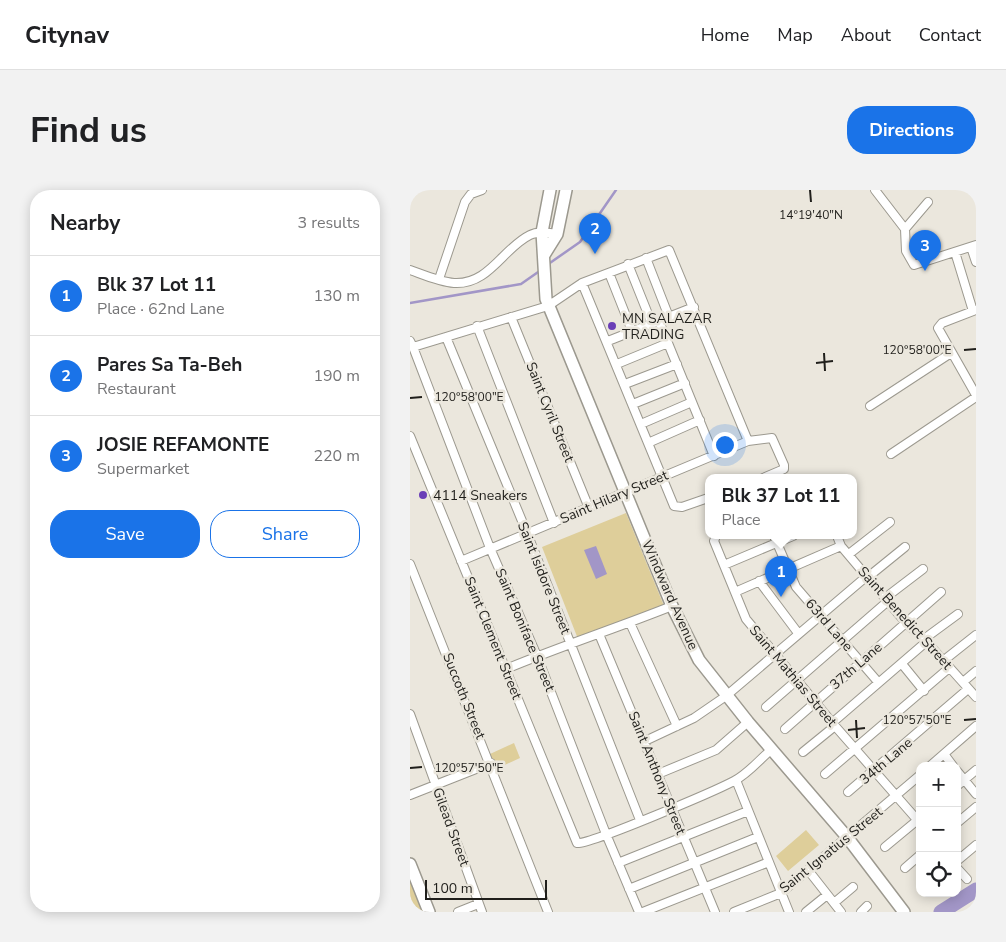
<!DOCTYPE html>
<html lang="en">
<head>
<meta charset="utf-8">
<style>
	:root { --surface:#fff; --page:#f2f2f2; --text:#202124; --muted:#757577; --line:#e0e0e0; --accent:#1a73e8 }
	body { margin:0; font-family:"Nunito Sans",sans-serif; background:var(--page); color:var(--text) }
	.controls { position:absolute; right:15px; bottom:15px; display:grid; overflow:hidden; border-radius:10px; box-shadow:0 2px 12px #0003 }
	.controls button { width:45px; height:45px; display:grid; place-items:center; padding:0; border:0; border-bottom:1px solid var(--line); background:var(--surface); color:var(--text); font:25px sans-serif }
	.scale { position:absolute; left:15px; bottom:12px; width:122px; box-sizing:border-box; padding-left:5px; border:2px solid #201f1b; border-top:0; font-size:14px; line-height:18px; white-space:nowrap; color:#201f1b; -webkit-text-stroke:4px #ebe7dd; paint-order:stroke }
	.you { position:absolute; left:314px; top:254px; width:18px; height:18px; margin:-12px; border:4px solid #fff; border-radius:50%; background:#1a73e8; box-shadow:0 0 0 8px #1a73e833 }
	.badge { display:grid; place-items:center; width:32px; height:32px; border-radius:50%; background:var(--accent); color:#fff; font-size:16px; font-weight:700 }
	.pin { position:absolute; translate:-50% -41px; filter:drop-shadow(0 1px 2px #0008) }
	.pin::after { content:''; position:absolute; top:26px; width:18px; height:15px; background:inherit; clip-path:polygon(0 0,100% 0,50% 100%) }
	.popup { position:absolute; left:295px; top:284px; width:152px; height:65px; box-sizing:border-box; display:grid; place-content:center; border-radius:10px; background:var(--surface); filter:drop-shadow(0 1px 4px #0005); font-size:16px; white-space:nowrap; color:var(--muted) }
	.popup b { font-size:19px; color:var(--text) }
	.popup::after { content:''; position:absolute; left:50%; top:100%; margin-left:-10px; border:10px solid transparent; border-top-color:var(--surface) }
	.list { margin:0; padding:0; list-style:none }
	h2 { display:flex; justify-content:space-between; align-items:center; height:65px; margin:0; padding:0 20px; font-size:21px }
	h2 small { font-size:16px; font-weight:400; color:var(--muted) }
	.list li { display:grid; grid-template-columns:32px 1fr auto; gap:15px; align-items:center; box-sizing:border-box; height:80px; padding:0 20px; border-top:1px solid var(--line) }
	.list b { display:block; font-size:19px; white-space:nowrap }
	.list p { margin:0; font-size:16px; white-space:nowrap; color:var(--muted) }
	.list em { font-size:16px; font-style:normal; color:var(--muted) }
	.actions { display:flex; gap:10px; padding:15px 20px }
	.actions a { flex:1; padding:11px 0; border:1px solid var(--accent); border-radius:20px; text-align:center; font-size:18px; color:var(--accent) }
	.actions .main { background:var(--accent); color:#fff }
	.icon { flex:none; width:28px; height:28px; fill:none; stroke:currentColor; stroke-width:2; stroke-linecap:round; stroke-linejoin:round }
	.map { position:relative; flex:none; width:566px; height:722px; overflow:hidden; border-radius:20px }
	header { display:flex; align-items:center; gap:30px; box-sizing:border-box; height:70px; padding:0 25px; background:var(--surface); border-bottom:1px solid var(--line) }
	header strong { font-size:24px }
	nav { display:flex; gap:28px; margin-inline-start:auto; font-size:18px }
	.intro { display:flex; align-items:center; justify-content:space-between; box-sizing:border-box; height:120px; padding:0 30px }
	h1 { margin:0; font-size:35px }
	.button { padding:12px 22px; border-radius:20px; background:var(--accent); color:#fff; font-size:18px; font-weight:700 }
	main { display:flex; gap:30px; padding:0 30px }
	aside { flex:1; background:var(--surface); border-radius:20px; box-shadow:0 2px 12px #0003 }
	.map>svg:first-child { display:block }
	.green { fill:#dece9a }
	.water { fill:#a296c7 }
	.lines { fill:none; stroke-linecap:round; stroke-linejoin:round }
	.stream { stroke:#a296c7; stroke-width:2.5 }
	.river { stroke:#a296c7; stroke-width:15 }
	.street-casing { stroke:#9c998f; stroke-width:10 }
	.secondary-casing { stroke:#9c998f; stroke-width:14 }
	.street { stroke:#fff; stroke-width:8 }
	.secondary { stroke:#fff; stroke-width:11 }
	.ticks { fill:none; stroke:#201f1b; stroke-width:2 }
	.poi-dot { fill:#6a3fb7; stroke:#ebe7dd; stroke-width:2 }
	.labels { text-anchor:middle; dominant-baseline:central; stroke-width:5; stroke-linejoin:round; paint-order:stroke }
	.poi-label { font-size:14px; fill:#201f1b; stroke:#ebe7dd; text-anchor:start }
	.street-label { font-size:14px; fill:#201f1b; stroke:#ebe7dd }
	.ticks-label { font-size:12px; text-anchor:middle; fill:#201f1b; stroke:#ebe7dd; stroke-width:5; stroke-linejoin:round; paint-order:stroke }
</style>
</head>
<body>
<header>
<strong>Citynav</strong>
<nav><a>Home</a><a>Map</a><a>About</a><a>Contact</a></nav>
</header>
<div class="intro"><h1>Find us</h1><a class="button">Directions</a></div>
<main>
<aside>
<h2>Nearby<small>3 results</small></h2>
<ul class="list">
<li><span class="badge">1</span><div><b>Blk 37 Lot 11</b><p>Place · 62nd Lane</p></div><em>130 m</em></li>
<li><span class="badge">2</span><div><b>Pares Sa Ta-Beh</b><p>Restaurant</p></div><em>190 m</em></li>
<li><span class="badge">3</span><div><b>JOSIE REFAMONTE</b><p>Supermarket</p></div><em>220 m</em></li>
</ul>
<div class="actions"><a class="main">Save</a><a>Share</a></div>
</aside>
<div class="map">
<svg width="566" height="722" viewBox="0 0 566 722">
	<rect width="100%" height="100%" fill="#ebe7dd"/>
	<path class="green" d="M 216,323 L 254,416 L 168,449 L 132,357 Z
		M 104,553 L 110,568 L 86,579 L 80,564 Z
		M 396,640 L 409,655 L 378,681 L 366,666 Z
		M 0,687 L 14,722 L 0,722 Z"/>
	<path class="water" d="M 186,356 L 197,384 L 186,389 L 174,360 Z"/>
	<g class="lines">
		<path class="stream" d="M 137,75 L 170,52 L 206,0
			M 0,113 L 111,94 L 131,80"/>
		<path class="river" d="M 531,722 L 566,700"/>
		<g class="street-casing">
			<path id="street" d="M 465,0 L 495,39
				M 518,12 L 495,39 L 496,61 L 504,75 L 566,55
				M 561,57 L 566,72
				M 545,62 L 563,121
				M 236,68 L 259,127
				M 218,74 L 242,134
				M 0,80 C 14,85 30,92 44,93 C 79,95 93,58 120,45 C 128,41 138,43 147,44
				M 199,83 L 222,141
				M 29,89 L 55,12 L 61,4 L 72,0
				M 172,93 L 264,316 L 272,317 L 298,308
				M 566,120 L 532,133 L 528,138 L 566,205
				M 101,127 L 179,318
				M 249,131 L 304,266
				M 67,136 L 144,333
				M 36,147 L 117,343 L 230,630
				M 0,151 L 3,157 L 138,116 L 172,93 L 259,60 L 338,251
				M 198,151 L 284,117
				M 3,157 L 80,358 L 127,466 L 196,644 L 229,722
				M 207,174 L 258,153
				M 215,194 L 267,174
				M 223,214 L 275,193
				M 460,216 L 541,163
				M 231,234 L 282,212
				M 0,246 L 167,653 C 179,655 305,601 324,591 C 338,584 350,569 362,559
				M 238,253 L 290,230
				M 481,264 L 566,207
				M 306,346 L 304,351 L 336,429 L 425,536 L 510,633
				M 364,346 L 386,397 L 468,492
				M 427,346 L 431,356 L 496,433 L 514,449 L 566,507
				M 439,364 L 480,332
				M 51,371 L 338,251 L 362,248 L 374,275 L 374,279 L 353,288
				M 0,374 L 138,722
				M 314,375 L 383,346
				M 458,387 L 495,357
				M 349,391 L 388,443
				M 325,402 L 431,356
				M 475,408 L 513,379
				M 220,433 L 267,536
				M 189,444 L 305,722
				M 514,449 L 548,424
				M 533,471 L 566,445
				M 492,474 L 514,501
				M 96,479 C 151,456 207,438 262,416
				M 553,492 L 566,481
				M 356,517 L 478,411
				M 0,524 L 72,722
				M 422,533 L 516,452
				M 375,539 L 531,402
				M 235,551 L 284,528 L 316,506 L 457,386
				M 393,562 L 425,536
				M 534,564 L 543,576
				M 520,576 L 566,536
				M 547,581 L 566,604
				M 248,584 L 306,560 L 338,532
				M 415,584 L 539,478
				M 326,590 L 379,722
				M 547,596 L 566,580
				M 438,602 L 558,499
				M 0,605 L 81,573
				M 547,633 L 566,617
				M 475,657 L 510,628
				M 547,671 L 566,655
				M 208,673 L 338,621
				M 495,678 L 510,665
				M 547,678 L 557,689
				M 398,680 L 431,722
				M 219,699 L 348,647
				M 424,713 L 443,697
				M 48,722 L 68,714
				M 233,722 L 359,672
				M 324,722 L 371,703 L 510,585
				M 396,722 L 417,705
				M 451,722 L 457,716"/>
		</g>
		<g class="secondary-casing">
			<path id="secondary" d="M 140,0 L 132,42 L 136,109 L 262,416 L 289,470 L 338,532 L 437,647 L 494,722
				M 134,65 L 147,44 L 156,0
				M 0,674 L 19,722"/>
		</g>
		<use href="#street" class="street"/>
		<use href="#secondary" class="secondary"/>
	</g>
	<path class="ticks" d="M 400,0 L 401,12M 554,160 L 566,159M 414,163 L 415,181M 406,173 L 423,171M 0,208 L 12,207M 446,530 L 447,548M 554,530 L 566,529M 438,540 L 455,538M 0,578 L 12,577"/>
	<g class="poi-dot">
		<circle cx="202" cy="136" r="5"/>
		<circle cx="13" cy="305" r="5"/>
	</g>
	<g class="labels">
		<g class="poi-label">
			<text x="212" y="128">MN SALAZAR<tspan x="212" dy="16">TRADING</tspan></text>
			<text x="23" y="305">4114 Sneakers</text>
		</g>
		<g class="street-label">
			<text transform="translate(140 222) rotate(68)">Saint Cyril Street</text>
			<text transform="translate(204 307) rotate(-23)">Saint Hilary Street</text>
			<text transform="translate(134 388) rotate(68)">Saint Isidore Street</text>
			<text transform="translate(260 405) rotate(66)">Windward Avenue</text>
			<text transform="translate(495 428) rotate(48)">Saint Benedict Street</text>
			<text transform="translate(419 435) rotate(49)">63rd Lane</text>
			<text transform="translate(115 440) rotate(67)">Saint Boniface Street</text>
			<text transform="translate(83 448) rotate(68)">Saint Clement Street</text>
			<text transform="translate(446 476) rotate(-41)">37th Lane</text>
			<text transform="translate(383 486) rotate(50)">Saint Mathias Street</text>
			<text transform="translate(54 506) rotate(68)">Succoth Street</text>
			<text transform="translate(476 571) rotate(-40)">34th Lane</text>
			<text transform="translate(247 583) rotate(68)">Saint Anthony Street</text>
			<text transform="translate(41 637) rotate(70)">Gilead Street</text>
			<text transform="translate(421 660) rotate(-39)">Saint Ignatius Street</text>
		</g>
	</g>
	<g class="ticks-label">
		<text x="401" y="29">14°19'40"N</text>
		<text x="507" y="164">120°58'00"E</text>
		<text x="59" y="211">120°58'00"E</text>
		<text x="507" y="534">120°57'50"E</text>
		<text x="59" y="582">120°57'50"E</text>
	</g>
</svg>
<div class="controls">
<button>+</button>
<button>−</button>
<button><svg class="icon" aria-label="locate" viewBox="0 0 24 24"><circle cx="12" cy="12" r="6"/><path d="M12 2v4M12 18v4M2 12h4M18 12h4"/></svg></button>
</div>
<div class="scale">100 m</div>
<div class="you"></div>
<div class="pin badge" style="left:371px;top:407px">1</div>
<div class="popup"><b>Blk 37 Lot 11</b>Place</div>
<div class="pin badge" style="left:185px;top:64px">2</div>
<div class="pin badge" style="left:515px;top:81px">3</div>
</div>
</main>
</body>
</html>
